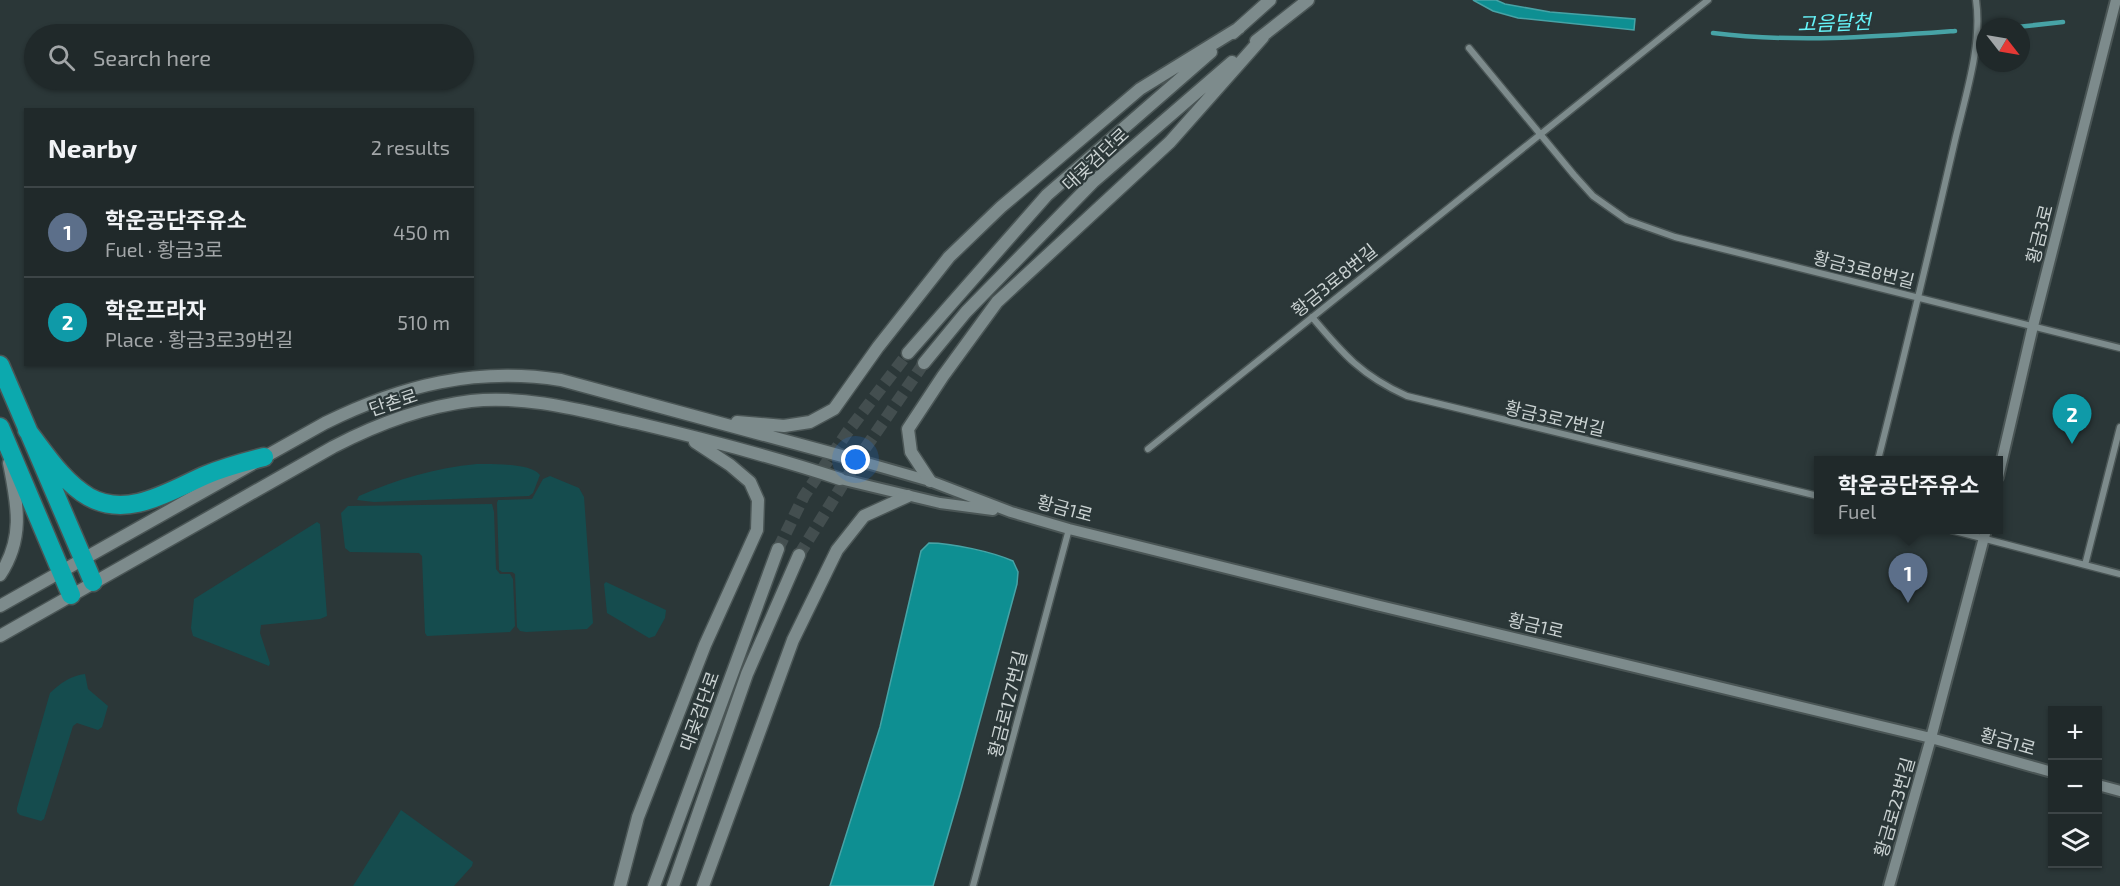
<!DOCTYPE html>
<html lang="en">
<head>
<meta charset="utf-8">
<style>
	:root { --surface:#20292a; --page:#2d3536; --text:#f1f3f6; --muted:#a2a6a8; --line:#3d4547; --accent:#fa8fc7 }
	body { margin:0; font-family:"Exo 2","Noto Sans KR",sans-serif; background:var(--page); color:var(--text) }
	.controls { position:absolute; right:18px; bottom:18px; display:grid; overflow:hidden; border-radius:0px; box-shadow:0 2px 4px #0004 }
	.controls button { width:54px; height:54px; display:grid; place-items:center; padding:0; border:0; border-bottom:2px solid var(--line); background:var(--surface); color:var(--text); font:30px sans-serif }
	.compass { position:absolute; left:1976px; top:18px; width:54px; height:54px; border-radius:50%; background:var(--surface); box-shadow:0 2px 4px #0004; rotate:121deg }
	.you { position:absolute; left:856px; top:460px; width:21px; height:21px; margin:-15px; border:4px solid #fff; border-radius:50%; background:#1a73e8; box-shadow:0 0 0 9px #1a73e833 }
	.badge { display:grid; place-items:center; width:39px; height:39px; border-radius:50%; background:var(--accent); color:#fff; font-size:20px; font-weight:700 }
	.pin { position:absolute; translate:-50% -50px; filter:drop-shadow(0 2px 3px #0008) }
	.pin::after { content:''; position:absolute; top:32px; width:21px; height:18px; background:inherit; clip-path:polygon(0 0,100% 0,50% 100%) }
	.popup { position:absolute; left:1814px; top:456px; width:189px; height:78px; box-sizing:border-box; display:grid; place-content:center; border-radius:0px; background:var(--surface); filter:drop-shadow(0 2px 4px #0005); font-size:20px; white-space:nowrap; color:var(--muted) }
	.popup b { font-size:22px; color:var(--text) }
	.popup::after { content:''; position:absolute; left:50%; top:100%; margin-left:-12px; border:12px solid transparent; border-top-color:var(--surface) }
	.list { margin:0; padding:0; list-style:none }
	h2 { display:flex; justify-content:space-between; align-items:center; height:78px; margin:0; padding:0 24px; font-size:26px }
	h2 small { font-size:20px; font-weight:400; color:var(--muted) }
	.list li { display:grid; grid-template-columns:39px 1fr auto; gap:18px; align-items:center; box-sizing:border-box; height:90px; padding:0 24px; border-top:2px solid var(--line) }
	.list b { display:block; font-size:22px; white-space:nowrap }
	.list p { margin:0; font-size:20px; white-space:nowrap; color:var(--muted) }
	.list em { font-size:20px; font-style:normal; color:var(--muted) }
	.icon { flex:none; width:33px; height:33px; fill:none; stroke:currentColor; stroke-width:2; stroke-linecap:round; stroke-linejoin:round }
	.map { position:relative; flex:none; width:2120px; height:886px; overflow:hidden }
	.search { position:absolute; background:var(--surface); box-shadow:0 2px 4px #0004; left:24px; top:24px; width:450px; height:66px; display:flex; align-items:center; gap:15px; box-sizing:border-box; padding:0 21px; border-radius:33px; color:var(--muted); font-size:22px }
	.panel { position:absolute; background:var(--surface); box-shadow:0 2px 4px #0004; left:24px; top:108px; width:450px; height:258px; border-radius:0px }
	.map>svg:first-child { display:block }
	.green { fill:#154c4e }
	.water { fill:#0e8f92; stroke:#47a3a6; stroke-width:1.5 }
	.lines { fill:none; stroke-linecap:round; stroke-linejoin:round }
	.stream { stroke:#47a3a6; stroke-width:4.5 }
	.secondary-tunnel { stroke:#434e4f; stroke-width:12; stroke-dasharray:12 6; stroke-linecap:butt }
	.minor-casing { stroke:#4a5555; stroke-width:9 }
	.tertiary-casing { stroke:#4a5555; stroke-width:14 }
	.secondary-casing { stroke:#4a5555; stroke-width:15 }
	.motorway-casing { stroke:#4a5555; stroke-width:21 }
	.minor { stroke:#7d8b8c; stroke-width:6 }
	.tertiary { stroke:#7d8b8c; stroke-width:10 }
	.secondary { stroke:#7d8b8c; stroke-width:12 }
	.motorway { stroke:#0ca9ae; stroke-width:18 }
	.labels { text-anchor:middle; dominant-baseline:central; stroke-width:4.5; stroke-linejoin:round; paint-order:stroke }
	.street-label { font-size:18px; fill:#cbd3d3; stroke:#2b3738 }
	.water-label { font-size:20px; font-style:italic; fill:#66f4f9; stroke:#2b3738 }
</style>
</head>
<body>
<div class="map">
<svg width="2120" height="886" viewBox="0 0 2120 886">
	<rect width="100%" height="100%" fill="#2b3738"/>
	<path class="green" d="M 477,464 C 493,464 531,463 540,475 L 533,493 L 529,496 L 374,502 L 357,500 L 359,496 C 397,479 435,468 477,464 Z
		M 550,476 L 579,488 L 584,497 L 593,623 L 587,629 L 526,632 L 520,631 L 517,627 L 515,574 L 512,572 L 502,572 L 499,570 L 497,503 L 498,500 L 532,499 L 543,479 Z
		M 492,504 L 494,512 L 496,569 L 500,574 L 510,574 L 513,579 L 515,626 L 510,632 L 427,636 L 425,633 L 422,556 L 419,553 L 350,552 L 345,548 L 341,513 L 348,506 Z
		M 317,522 L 320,524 L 327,616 L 320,619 L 261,625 L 260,633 L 270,663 L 269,666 L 193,636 L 191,628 L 194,599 Z
		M 606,582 L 666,610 L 665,618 L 655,636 L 649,638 L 607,613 L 604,584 Z
		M 85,674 L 88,689 L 108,706 L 102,727 L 98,730 L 77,723 L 73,726 L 44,819 L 41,821 L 20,815 L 17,812 L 17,808 L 50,693 C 59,684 72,675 85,674 Z
		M 401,810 L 473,862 L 472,866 L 454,886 L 353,886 Z"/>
	<path class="water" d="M 1473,0 L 1496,0 L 1505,4 L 1550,12 L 1635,19 L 1634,30 L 1518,18 L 1493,11 Z
		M 929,543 C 952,543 993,552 1013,561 L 1018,572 L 1017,584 L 961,790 L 933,886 L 830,886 L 880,727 L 921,551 Z"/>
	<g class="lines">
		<path class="stream" d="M 2017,27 L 2063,22
			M 1713,33 C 1795,43 1873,37 1955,31"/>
		<path class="secondary-tunnel" d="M 778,549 L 804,496 L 846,434 L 908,353
			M 799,555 L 864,450 L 924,363"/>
		<g class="minor-casing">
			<path id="minor" d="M 1469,48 L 1574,175 L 1593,196 L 1627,220 L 1675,237 L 2120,348
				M 1312,317 C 1343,354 1362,376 1407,396 L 1818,496
				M 1148,449 L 1708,0
				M 1878,460 C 1904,357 1929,253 1953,149 C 1963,103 1983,47 1976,0
				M 1951,530 L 2120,574
				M 2085,565 L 2120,427
				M 973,886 L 1069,529"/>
		</g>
		<g class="tertiary-casing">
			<path id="tertiary" d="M 853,459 L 930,481 L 1011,512 L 1069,529 L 1376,605 L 1931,738 L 2052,772
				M 1998,477 L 2033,326 L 2116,0
				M 840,479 L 940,503 L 993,510
				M 2098,785 L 2120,791
				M 1889,886 L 1931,738 L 1986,530"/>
		</g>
		<g class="secondary-casing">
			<path id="secondary" d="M 1233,33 L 1270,0
				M 1256,41 L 1308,0
				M 908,353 L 1047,195 L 1211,52
				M 924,363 L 966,312 L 1093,182 L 1232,62
				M 737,422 L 784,426 L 810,422 L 834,409 L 878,347 L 949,257 L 1001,207 L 1140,89 L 1239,28
				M 930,481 L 911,452 L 908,429 L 943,376 L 997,302 L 1170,142 L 1263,37
				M 0,575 C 25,537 17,504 9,463
				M 0,606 L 325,423 C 402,385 476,367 561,380 L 853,459
				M 0,636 L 333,447 C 377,424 421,407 471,401 C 527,395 583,411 637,423 C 705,439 774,457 840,479
				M 620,886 L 638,817 L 705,645 L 757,530 L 758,500 L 750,482 L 730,465 L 695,442
				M 654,886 L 778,549
				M 673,886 L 747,674 L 799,555
				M 703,886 L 793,640 L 837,550 L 864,516 L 908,496"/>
		</g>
		<g class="motorway-casing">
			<path id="motorway" d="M 0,365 L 93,582
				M 0,427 L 71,595
				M 27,430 C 45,453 63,482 89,497 C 129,519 171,490 206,475 C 225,467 244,462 264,457"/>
		</g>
		<use href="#minor" class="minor"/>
		<use href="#tertiary" class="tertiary"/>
		<use href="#secondary" class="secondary"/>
		<use href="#motorway" class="motorway"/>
	</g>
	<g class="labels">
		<g class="street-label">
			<text transform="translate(1095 159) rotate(-43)">대곶검단로</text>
			<text transform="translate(2039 234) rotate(-76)">황금3로</text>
			<text transform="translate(1864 269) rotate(14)">황금3로8번길</text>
			<text transform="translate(1334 280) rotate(-39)">황금3로8번길</text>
			<text transform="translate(393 402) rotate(-18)">단촌로</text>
			<text transform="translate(1555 418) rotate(13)">황금3로7번길</text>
			<text transform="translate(1065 508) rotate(15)">황금1로</text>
			<text transform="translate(1536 625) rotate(13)">황금1로</text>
			<text transform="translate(1007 704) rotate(-76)">황금로127번길</text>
			<text transform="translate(699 711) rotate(-70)">대곶검단로</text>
			<text transform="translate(2008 741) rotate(16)">황금1로</text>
			<text transform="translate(1894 807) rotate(-74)">황금로23번길</text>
		</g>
		<g class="water-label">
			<text transform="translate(1834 22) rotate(-2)">고음달천</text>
		</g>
	</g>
</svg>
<div class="controls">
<button>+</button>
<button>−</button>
<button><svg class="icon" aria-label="layers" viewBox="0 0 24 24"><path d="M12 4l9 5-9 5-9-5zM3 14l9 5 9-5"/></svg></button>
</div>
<svg class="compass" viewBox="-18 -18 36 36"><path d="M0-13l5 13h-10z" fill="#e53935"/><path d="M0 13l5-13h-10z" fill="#a2a6a8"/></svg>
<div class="you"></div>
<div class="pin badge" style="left:1908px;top:603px;background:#5c6f8a">1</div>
<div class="popup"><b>학운공단주유소</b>Fuel</div>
<div class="pin badge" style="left:2072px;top:444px;background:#0f9aa8">2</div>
<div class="search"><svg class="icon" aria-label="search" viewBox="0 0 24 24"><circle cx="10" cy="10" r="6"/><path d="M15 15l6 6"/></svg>Search here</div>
<section class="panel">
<h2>Nearby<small>2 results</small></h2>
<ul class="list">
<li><span class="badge" style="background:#5c6f8a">1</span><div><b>학운공단주유소</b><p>Fuel · 황금3로</p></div><em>450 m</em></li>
<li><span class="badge" style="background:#0f9aa8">2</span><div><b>학운프라자</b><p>Place · 황금3로39번길</p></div><em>510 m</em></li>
</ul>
</section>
</div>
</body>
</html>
